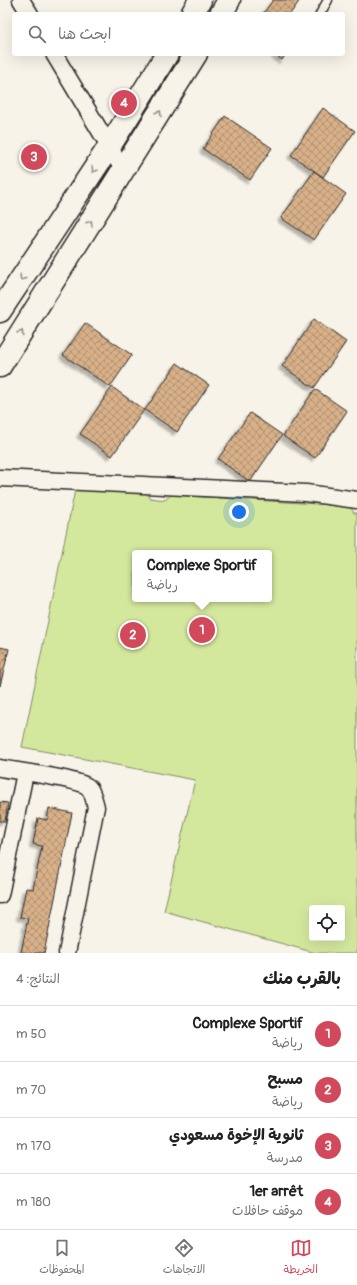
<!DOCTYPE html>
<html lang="ar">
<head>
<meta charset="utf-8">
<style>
	:root { --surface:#fff; --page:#f2f2f2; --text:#202124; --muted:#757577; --line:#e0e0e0; --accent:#d1495b }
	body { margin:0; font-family:Pangolin,"Playpen Sans Arabic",sans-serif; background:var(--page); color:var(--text); direction:rtl }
	.controls { position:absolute; right:12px; bottom:12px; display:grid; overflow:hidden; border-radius:4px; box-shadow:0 4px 16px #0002 }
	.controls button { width:36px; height:36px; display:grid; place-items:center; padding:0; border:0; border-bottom:1px solid var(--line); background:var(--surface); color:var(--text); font:20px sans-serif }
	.you { position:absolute; left:239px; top:512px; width:14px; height:14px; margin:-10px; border:3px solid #fff; border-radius:50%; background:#1a73e8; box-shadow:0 0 0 6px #1a73e833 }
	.badge { display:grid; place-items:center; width:26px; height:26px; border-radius:50%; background:var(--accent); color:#fff; font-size:13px; font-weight:700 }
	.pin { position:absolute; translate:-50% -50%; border:2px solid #fff; box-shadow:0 1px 4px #0006 }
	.popup { position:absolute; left:132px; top:550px; width:140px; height:52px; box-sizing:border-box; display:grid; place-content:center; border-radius:4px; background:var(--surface); filter:drop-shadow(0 1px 3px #0005); font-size:13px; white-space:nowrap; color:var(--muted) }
	.popup b { font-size:15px; color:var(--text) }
	.popup::after { content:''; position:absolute; left:50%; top:100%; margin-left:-8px; border:8px solid transparent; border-top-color:var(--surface) }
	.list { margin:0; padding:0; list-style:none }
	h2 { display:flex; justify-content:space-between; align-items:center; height:52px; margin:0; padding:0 16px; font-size:17px }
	h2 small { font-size:13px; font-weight:400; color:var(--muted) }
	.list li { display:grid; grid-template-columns:26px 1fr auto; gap:12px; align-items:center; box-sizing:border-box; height:56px; padding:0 16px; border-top:1px solid var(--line) }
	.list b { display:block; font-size:15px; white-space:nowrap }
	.list p { margin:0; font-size:13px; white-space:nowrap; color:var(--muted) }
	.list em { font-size:13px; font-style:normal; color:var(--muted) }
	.icon { flex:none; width:22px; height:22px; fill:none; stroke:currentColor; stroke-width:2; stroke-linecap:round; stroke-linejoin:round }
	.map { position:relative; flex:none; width:357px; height:953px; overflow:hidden; direction:ltr }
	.search { position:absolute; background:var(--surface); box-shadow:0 4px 16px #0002; left:12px; right:12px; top:12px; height:44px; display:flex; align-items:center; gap:10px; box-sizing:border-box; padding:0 14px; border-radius:4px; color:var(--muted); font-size:15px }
	.sheet { height:276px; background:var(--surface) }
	nav { display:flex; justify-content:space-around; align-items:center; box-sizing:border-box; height:56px; border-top:1px solid var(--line); background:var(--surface); font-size:11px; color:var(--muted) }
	nav a { display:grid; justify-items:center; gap:2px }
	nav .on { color:var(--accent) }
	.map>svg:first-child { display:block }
	.pitch { fill:#d4e89d; stroke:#808a64; fill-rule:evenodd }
	.building { fill:url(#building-cross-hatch); stroke:#2b2b2b; filter:url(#shadow) }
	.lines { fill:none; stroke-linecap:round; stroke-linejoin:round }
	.lane-casing { stroke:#2b2b2b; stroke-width:11 }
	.street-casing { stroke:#2b2b2b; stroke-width:19 }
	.secondary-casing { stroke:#2b2b2b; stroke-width:25 }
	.lane { stroke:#f7f3e8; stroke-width:8 }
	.street { stroke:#f7f3e8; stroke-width:16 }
	.secondary { stroke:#f7f3e8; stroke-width:22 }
	.oneway { stroke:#918f8a }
</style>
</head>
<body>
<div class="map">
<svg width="357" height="953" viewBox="0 0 357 953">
	<defs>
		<pattern id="building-cross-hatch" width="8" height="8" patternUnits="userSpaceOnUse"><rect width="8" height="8" fill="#d8b189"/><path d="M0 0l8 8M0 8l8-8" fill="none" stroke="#af9070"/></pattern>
		<filter id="shadow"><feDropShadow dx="-3.5" dy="3.5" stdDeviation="1" flood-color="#0004"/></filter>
	</defs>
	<rect width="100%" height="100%" fill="#f7f3e8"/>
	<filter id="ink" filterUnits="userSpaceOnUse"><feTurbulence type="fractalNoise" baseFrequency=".025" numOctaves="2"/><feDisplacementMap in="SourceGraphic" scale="8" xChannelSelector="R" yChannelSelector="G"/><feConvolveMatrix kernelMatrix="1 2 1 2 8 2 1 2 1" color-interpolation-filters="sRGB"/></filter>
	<g filter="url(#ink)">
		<path class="pitch" d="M 75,490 L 146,493 L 150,498 L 165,500 L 171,495 L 350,506 L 354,513 L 357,513 L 357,953 L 316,953 L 164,911 L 195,780 L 22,747 ZM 135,553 L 269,553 L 269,599 L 135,599 ZM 312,908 L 342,908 L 342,938 L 312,938 Z"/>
		<path class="building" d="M 273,0 L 300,0 L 290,14 L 263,14 Z
			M 274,54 L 286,54 L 282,60 Z
			M 323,108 L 355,131 L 323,177 L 291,155 Z
			M 225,116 L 272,148 L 250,180 L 203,149 Z
			M 314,171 L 346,194 L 314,240 L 281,218 Z
			M 314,319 L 346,342 L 314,388 L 282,366 Z
			M 85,323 L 132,355 L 110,387 L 63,355 Z
			M 177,363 L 209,385 L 177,432 L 145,410 Z
			M 112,387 L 144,410 L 112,456 L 80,434 Z
			M 315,389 L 347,411 L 315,458 L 283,436 Z
			M 250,413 L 282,435 L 250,482 L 218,459 Z
			M 0,647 L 9,649 L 0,686 Z
			M 0,802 L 8,803 L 5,821 L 0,821 Z
			M 49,808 L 72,813 L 44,953 L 21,953 L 28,918 L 20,917 L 26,888 L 33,889 L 42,846 L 33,844 L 38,818 L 47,820 Z"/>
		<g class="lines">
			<g class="lane-casing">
				<path id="lane" d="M 320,14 L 328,0"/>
			</g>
			<g class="street-casing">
				<path id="street" d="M 21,0 L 30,14
					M 54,54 L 124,171
					M 0,478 L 306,493 L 357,500
					M 0,768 C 15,771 79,779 88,787 C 93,792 94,800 96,807 L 67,953
					M 0,895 L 25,773"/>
			</g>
			<g class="secondary-casing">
				<path id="secondary" d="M 192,14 L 200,0
					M 221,14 L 229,0
					M 0,311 L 109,147 L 167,54
					M 0,366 L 196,54"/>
			</g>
			<use href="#lane" class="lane"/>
			<use href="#street" class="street"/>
			<use href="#secondary" class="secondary"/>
		</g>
		<defs><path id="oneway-chevron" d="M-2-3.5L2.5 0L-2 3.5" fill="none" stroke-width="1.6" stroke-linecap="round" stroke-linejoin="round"/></defs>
		<g class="oneway">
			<use href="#oneway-chevron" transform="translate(159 113) rotate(-58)"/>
			<use href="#oneway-chevron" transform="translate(94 170) rotate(124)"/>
			<use href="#oneway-chevron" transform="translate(90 223) rotate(-58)"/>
			<use href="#oneway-chevron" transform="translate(22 278) rotate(124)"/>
			<use href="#oneway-chevron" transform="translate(21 333) rotate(-58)"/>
		</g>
	</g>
</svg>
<div class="controls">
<button><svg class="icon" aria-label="locate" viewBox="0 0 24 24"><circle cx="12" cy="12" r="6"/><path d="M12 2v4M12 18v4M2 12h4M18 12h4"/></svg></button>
</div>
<div class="you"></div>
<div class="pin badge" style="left:202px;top:630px">1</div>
<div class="popup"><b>Complexe Sportif</b>رياضة</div>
<div class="pin badge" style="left:133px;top:635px">2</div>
<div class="pin badge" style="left:34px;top:157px">3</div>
<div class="pin badge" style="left:124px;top:103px">4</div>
<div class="search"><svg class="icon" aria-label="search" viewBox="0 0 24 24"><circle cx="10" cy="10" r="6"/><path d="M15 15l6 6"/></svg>ابحث هنا</div>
</div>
<section class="sheet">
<h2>بالقرب منك<small>النتائج: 4</small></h2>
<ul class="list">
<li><span class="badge">1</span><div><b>Complexe Sportif</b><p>رياضة</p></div><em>50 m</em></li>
<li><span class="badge">2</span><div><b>مسبح</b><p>رياضة</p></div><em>70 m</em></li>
<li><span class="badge">3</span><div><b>ثانوية الإخوة مسعودي</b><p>مدرسة</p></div><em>170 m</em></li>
<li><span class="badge">4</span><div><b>1er arrêt</b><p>موقف حافلات</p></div><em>180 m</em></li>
</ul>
</section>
<nav>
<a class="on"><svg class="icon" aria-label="map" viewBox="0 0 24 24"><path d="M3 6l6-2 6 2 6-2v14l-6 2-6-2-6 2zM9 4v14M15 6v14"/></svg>الخريطة</a>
<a><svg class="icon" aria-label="directions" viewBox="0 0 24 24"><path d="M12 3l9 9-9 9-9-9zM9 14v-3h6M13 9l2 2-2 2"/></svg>الاتجاهات</a>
<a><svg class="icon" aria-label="saved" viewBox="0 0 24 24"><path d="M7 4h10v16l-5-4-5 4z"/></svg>المحفوظات</a>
</nav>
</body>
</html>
